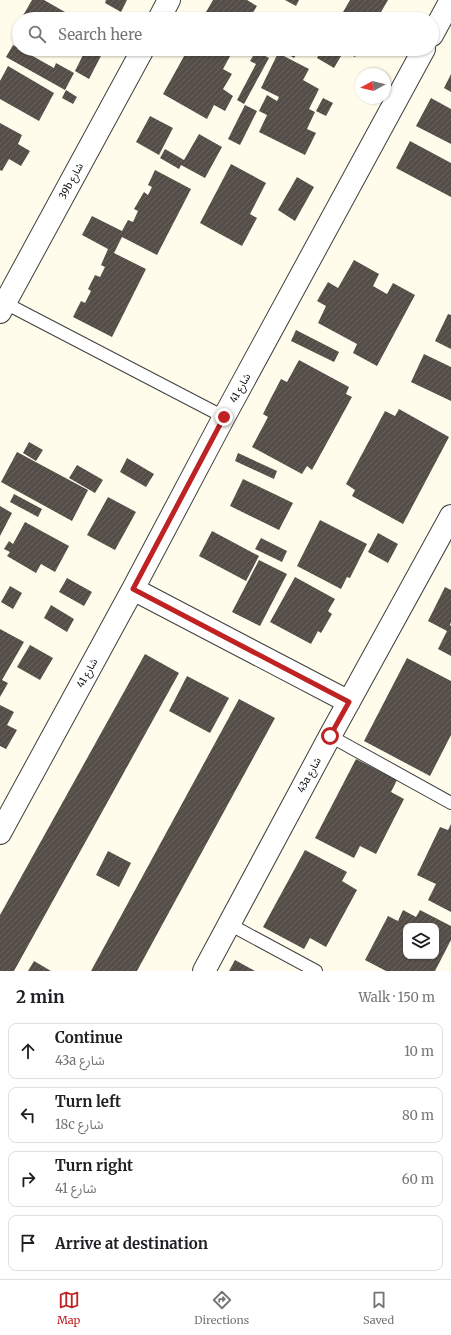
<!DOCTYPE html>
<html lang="en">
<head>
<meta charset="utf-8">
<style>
	:root { --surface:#fff; --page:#f2f2f2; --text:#202124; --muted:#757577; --line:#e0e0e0; --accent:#be2222 }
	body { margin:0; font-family:Merriweather,"Noto Sans Arabic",serif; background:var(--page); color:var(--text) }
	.controls { position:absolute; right:12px; bottom:12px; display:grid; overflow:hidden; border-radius:8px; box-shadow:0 1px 3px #0004 }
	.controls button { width:36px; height:36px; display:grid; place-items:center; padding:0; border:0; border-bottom:1px solid var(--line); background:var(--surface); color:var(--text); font:20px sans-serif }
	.compass { position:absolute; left:355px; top:68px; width:36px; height:36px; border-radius:50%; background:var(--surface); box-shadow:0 1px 3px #0004; rotate:262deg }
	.stop { position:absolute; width:12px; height:12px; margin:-9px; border:3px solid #be2222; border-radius:50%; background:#fff }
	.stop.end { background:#be2222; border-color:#fff; box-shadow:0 1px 4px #0008 }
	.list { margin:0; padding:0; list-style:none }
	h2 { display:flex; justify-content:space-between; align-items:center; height:52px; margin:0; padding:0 16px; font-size:17px }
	h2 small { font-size:13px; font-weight:400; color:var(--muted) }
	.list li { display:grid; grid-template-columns:26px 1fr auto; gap:12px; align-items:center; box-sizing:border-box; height:56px; margin:0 8px 8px; padding:0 8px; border:1px solid var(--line); border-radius:8px }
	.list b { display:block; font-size:15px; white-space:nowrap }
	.list p { margin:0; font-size:13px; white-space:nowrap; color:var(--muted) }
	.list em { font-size:13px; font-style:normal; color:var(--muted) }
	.icon { flex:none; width:22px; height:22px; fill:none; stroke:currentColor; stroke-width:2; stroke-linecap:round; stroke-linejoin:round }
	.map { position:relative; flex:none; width:451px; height:971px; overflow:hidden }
	.search { position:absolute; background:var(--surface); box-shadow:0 1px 3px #0004; left:12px; right:12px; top:12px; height:44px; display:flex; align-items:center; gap:10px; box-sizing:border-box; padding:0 14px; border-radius:22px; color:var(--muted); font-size:15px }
	.sheet { height:308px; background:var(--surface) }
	nav { display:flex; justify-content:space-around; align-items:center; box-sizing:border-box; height:56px; border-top:1px solid var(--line); background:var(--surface); font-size:11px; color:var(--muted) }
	nav a { display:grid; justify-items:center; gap:2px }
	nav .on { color:var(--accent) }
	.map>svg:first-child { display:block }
	.building { fill:url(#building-hatch); fill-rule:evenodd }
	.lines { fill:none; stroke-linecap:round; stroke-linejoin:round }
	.lane-casing { stroke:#3f3f3f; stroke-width:14 }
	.street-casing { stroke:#3f3f3f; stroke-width:24 }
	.lane { stroke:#fff; stroke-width:12 }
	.street { stroke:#fff; stroke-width:22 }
	.route { stroke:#be2222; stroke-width:5 }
	.labels { text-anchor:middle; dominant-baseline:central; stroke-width:4; stroke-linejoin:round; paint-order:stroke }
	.street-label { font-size:10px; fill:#0c0c0c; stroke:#fff }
</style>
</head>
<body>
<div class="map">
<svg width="451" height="971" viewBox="0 0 451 971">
	<defs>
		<pattern id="building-hatch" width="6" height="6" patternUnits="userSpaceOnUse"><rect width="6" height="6" fill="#554e48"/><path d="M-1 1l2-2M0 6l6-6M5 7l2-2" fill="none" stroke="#68635e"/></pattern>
	</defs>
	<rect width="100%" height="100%" fill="#fffceb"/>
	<path class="building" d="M 32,0 L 44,0 L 65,12 L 62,19 L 21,19 Z
		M 106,0 L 127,0 L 121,12 L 105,3 Z
		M 213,0 L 247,0 L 257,6 L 249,19 L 217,19 L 206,12 Z
		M 285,0 L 299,0 L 296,6 Z
		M 350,0 L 388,0 L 377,19 L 339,19 Z
		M 19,22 L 19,39 L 12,35 Z
		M 13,45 L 54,68 L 56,63 L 74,73 L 65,90 L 6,57 Z
		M 86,49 L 98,49 L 103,52 L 89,79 L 75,71 Z
		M 188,49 L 234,49 L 223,69 L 232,74 L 223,89 L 233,96 L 225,111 L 214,105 L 207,119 L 163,94 Z
		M 279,49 L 300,49 L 294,58 Z
		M 322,49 L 360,49 L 355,57 L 344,51 L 334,68 L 317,58 Z
		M 256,51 L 269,58 L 244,104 L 237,100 L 256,64 L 250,61 Z
		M 278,53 L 309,69 L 303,80 L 319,89 L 309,109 L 315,112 L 307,129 L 316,133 L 305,155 L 259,132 L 267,115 L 259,111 L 267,95 L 277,101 L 279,97 L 261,88 Z
		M 8,66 L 54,93 L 39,121 L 0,99 L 0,81 Z
		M 451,74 L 451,92 L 444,88 Z
		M 66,90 L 77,97 L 73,104 L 62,98 Z
		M 323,98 L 333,103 L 326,116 L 316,111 Z
		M 431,98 L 451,109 L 451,144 L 416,126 Z
		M 245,105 L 257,111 L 240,145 L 228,139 Z
		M 150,116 L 173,128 L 159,155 L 136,142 Z
		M 0,123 L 22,135 L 18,144 L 30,151 L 21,166 L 9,159 L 2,171 L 0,170 Z
		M 199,134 L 222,147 L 205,178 L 181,165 L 179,169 L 160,158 L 165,149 L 184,160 Z
		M 410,141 L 451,163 L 451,197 L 396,168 Z
		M 231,164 L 266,183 L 250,214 L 257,218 L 242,246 L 200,223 Z
		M 155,170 L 191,189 L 157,255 L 122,237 L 114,253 L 146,269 L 112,337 L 73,317 L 81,301 L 85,303 L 91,291 L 88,289 L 95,275 L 100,277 L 105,267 L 101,265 L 108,249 L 82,235 L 92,216 L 122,231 L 128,220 L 133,222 L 138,211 L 134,209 L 144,192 L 148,195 L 152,187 L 148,185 Z
		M 297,177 L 314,187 L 295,221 L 278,210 Z
		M 354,260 L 379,274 L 373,286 L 387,294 L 393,283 L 415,295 L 377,366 L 353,353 L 357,344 L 318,323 L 326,306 L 317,301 L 328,282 L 338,288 Z
		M 448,314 L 451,315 L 451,349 L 435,341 Z
		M 296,330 L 339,352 L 334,362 L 291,341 Z
		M 424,354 L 451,367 L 451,401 L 411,382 Z
		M 299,360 L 349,387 L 346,394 L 352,397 L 312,470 L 307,466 L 302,474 L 252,447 L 268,417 L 263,414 L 270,400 L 281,379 L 287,382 Z
		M 399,409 L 449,437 L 403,524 L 352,496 L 355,490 L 346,484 L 385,411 L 395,416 Z
		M 29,442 L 43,450 L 36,461 L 23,453 Z
		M 17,452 L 88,490 L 72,521 L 1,482 Z
		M 238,453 L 277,471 L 274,479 L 235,461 Z
		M 127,458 L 154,474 L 146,487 L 120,472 Z
		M 77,465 L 103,480 L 95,493 L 69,478 Z
		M 243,479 L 293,503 L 279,530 L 230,506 Z
		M 14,494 L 42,509 L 38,517 L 10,502 Z
		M 108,497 L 136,512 L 115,550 L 87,535 Z
		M 0,506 L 12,513 L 0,536 Z
		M 320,520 L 367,544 L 350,578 L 347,577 L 341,589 L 297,566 Z
		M 25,522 L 69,546 L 55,572 L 41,564 L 36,573 L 7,556 L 10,552 L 4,549 L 9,541 L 13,544 Z
		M 212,531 L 259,556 L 246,581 L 199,556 Z
		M 378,533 L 398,544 L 388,563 L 368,552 Z
		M 261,538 L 287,551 L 282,562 L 255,549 Z
		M 259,560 L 287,574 L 260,626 L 232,612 Z
		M 295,577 L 335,599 L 328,611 L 332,614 L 321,633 L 318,631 L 311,644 L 270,622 Z
		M 67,578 L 92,592 L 84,606 L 59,592 Z
		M 10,586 L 22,593 L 13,609 L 1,602 Z
		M 445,587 L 451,590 L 451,622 L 450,625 L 451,626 L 451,656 L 438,649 L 447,631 L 428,621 Z
		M 51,605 L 74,619 L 67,632 L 44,618 Z
		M 0,629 L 24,642 L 2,680 L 8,683 L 0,697 Z
		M 30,645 L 53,658 L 40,680 L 17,667 Z
		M 145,654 L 179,673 L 14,971 L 0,971 L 0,915 Z
		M 407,658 L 451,681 L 451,735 L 430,776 L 364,741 Z
		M 187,676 L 229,698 L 210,733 L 169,711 Z
		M 239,699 L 275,718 L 137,971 L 91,971 Z
		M 0,705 L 14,712 L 7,725 L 17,730 L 6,749 L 0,746 Z
		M 356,759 L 397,780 L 391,792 L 404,799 L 376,854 L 360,846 L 354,858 L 315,838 Z
		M 451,824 L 451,912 L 428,900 L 436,884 L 417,875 L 440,827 L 448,830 Z
		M 305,850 L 347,872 L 342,881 L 357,890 L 326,947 L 310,938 L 304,949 L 263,927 Z
		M 108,851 L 131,863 L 119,887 L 96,875 Z
		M 403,910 L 416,917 L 420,910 L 451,926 L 451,940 L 435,971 L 386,971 L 365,960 L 388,916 L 398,921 ZM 406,926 L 436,926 L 436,956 L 406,956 Z
		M 235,960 L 255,971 L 229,971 Z
		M 34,961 L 51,971 L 28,971 Z"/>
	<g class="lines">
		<g class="lane-casing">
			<path id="lane" d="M 5,303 L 224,417
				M 330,736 L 451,803
				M 229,924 L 316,971"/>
		</g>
		<g class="street-casing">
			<path id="street" d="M 159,19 L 169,0
				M 432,35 L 451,0
				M 0,312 L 143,49
				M 133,589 L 349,702
				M 0,833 L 133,589 L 224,417 L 424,49
				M 204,971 L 330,736 L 451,516"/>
		</g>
		<use href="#lane" class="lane"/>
		<use href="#street" class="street"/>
	</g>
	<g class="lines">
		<path class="route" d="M 224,417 L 133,589 L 349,702 L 330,736"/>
	</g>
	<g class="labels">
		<g class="street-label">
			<text transform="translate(71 181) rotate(-62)">39b شارع</text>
			<text transform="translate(240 388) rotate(-61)">شارع 41</text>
			<text transform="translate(87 673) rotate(-61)">شارع 41</text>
			<text transform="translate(309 775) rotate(-62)">43a شارع</text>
		</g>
	</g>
</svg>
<div class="controls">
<button><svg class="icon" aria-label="layers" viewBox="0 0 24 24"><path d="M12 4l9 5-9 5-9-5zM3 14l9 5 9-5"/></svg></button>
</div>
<svg class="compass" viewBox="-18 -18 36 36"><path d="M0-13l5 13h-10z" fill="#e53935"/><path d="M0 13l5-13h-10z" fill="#757577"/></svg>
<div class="stop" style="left:330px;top:736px"></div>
<div class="stop end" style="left:224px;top:417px"></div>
<div class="search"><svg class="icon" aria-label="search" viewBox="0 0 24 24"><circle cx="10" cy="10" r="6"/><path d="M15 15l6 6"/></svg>Search here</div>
</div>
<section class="sheet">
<h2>2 min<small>Walk · 150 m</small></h2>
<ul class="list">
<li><svg class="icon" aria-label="ahead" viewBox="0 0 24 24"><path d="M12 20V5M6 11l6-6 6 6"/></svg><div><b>Continue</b><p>43a شارع</p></div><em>10 m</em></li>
<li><svg class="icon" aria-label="left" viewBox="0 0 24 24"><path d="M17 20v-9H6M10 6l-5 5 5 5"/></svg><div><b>Turn left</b><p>18c شارع</p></div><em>80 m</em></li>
<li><svg class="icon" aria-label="right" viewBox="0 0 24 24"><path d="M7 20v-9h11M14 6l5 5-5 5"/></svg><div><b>Turn right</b><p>شارع 41</p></div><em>60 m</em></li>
<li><svg class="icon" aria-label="arrive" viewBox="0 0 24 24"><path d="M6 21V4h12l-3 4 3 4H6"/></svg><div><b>Arrive at destination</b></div></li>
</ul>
</section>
<nav>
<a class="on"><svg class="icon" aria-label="map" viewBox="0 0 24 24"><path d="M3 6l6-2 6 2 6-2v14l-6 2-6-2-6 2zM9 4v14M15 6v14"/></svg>Map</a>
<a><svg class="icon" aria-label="directions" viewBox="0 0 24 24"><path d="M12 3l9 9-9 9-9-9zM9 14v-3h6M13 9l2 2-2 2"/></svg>Directions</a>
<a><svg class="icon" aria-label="saved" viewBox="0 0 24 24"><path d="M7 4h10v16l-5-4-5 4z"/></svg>Saved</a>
</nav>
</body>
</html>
